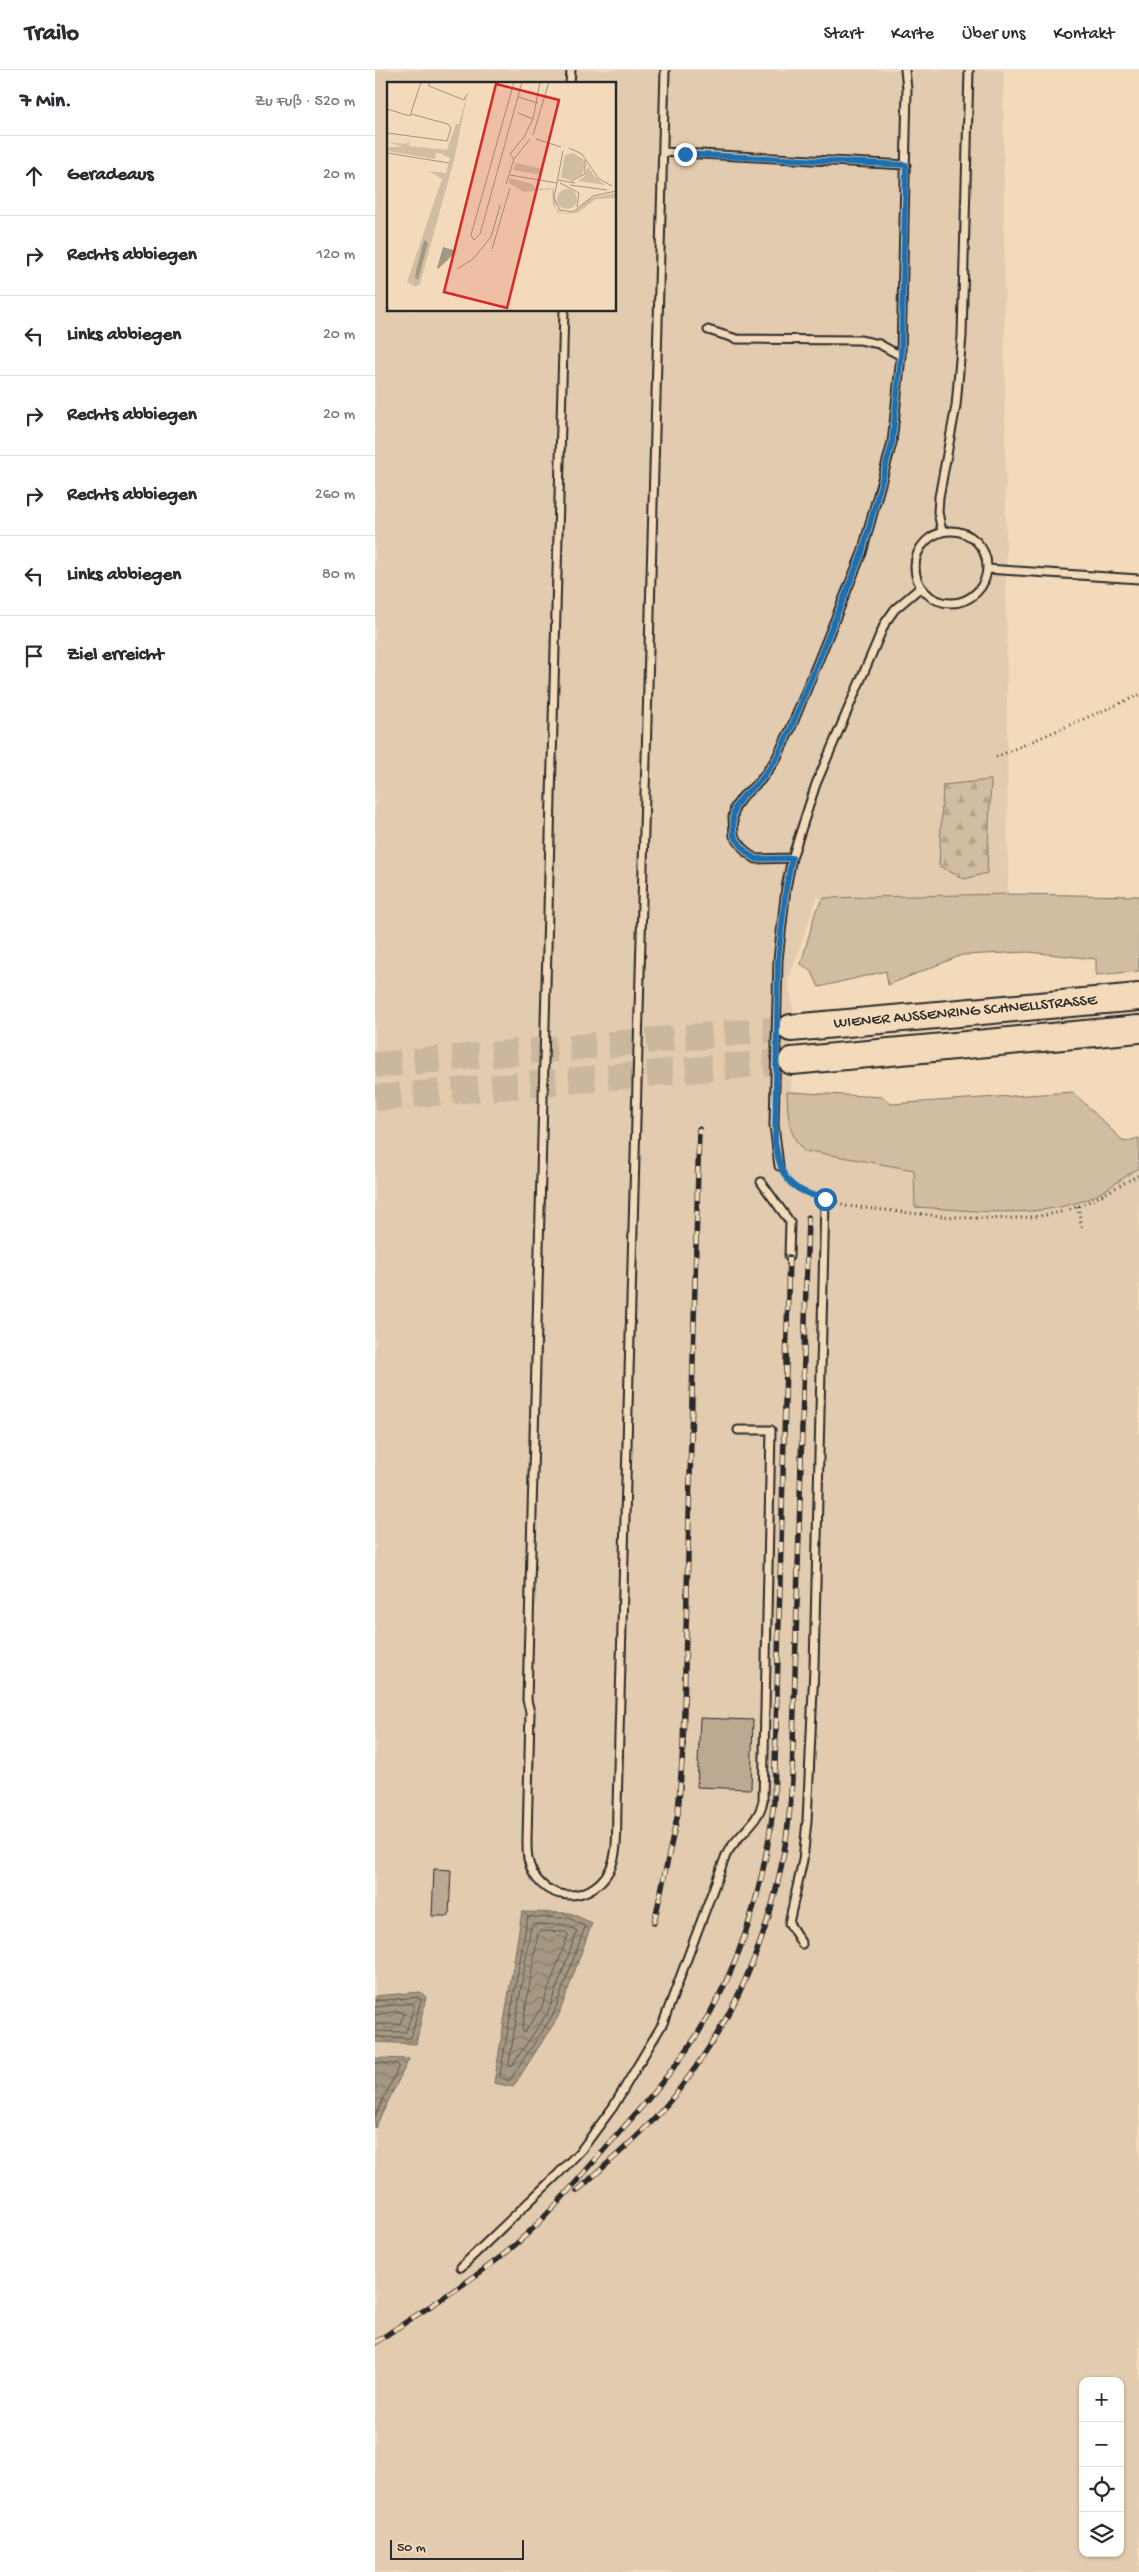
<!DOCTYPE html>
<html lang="de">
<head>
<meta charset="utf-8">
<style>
	:root { --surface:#fff; --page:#f7f7f7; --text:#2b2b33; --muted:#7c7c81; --line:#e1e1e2 }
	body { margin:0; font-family:"Gochi Hand",sans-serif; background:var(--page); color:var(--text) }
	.controls { position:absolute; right:15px; bottom:15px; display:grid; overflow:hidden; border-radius:10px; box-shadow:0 1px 4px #0004 }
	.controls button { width:45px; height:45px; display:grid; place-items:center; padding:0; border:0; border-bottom:1px solid var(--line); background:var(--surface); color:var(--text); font:25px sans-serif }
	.scale { position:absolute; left:15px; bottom:12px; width:134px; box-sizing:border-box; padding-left:5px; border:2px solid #2b2b2b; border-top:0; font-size:14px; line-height:18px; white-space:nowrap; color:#2b2b2b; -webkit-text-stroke:4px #f2daba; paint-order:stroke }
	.stop { position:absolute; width:15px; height:15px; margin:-11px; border:4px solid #1f6fb2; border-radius:50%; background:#fff }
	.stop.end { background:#1f6fb2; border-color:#fff; box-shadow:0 1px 5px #0008 }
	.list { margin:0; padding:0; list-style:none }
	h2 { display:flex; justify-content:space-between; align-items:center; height:65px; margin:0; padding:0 20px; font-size:21px }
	h2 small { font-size:16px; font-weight:400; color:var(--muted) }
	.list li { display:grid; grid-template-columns:32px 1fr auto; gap:15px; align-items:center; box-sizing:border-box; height:80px; padding:0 20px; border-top:1px solid var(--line) }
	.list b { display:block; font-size:19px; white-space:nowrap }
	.list em { font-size:16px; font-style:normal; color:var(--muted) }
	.icon { flex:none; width:28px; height:28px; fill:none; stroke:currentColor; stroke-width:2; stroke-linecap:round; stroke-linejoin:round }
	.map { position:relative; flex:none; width:764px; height:2502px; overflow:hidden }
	header { display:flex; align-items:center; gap:30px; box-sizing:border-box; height:70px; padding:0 25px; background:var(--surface); border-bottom:1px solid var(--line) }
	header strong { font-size:24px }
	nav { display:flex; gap:28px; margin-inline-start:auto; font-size:18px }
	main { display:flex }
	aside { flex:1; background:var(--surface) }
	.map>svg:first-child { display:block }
	.built { fill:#e2cbae; fill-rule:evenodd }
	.grass { fill:#d1bea2; stroke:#7e7466 }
	.forest { fill:url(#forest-firs); stroke:#7e7466 }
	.water { fill:url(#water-waves); stroke:#746c60 }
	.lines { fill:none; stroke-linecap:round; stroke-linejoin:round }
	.shore { stroke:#5c574e; stroke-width:1 }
	.building { fill:#bba992; stroke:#2b2b2b }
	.highway-tunnel { stroke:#cab79d; stroke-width:26; stroke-dasharray:26 13; stroke-linecap:butt }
	.lane-casing { stroke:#2b2b2b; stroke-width:11 }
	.highway-casing { stroke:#2b2b2b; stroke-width:30 }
	.path { stroke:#2b2b2b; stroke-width:3; stroke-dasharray:1 4; stroke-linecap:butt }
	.lane { stroke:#f2daba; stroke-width:7 }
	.highway { stroke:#f2daba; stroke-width:26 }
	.rail-casing { stroke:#2b2b2b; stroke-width:5.5 }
	.rail { stroke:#f2daba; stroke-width:4; stroke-dasharray:11; stroke-linecap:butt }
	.route { stroke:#1f6fb2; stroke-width:6 }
	.labels { text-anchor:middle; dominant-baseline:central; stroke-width:4.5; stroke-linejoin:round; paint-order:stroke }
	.street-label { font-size:16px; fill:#2b2b2b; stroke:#f2daba }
	.inset-road { fill:none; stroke:#a29481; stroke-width:1 }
	.view { fill:#d62828; fill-opacity:0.15; stroke:#d62828; stroke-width:2.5 }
	.inset-edge { fill:none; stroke:#2b2b2b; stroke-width:2.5 }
</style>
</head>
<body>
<header>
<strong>Trailo</strong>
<nav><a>Start</a><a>Karte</a><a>Über uns</a><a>Kontakt</a></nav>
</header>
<main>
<aside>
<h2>7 Min.<small>Zu Fuß · 520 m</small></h2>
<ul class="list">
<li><svg class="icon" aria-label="ahead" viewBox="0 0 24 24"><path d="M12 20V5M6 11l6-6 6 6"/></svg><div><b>Geradeaus</b></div><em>20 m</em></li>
<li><svg class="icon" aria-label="right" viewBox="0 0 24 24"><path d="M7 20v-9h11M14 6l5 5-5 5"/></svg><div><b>Rechts abbiegen</b></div><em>120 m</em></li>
<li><svg class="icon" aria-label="left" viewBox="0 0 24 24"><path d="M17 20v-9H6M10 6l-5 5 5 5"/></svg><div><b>Links abbiegen</b></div><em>20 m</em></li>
<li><svg class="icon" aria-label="right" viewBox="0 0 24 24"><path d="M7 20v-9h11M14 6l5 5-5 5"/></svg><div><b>Rechts abbiegen</b></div><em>20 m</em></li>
<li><svg class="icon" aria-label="right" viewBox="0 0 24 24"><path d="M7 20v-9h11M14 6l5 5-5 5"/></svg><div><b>Rechts abbiegen</b></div><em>260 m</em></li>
<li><svg class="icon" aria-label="left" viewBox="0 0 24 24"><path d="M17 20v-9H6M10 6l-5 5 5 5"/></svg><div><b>Links abbiegen</b></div><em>80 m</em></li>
<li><svg class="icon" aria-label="arrive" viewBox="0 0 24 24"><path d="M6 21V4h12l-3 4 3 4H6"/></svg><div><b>Ziel erreicht</b></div></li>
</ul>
</aside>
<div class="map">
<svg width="764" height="2502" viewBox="0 0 764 2502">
	<defs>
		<pattern id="forest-firs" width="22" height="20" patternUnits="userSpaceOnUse" patternTransform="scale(1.25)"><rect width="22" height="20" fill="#d1bea2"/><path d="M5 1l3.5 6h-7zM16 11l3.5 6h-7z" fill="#b4a38c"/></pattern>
		<pattern id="water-waves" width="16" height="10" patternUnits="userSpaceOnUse" patternTransform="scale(1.25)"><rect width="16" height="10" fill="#a59883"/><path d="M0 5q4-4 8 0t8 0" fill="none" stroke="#877c6b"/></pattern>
	</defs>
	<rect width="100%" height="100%" fill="#f2daba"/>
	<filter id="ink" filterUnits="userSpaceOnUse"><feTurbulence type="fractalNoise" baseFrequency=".02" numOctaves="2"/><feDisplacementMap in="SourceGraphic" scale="10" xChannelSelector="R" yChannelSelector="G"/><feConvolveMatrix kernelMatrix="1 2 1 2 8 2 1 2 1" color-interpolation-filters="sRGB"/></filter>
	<g filter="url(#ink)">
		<path class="built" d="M 0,0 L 628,0 L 633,824 L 442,828 L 413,911 L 418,938 L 416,1020 L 764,1080 L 764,2502 L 0,2502 ZM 14,14 L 240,14 L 240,240 L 14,240 ZM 708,2311 L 745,2311 L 745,2483 L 708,2483 Z"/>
		<path class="grass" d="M 633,824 L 764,826 L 764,901 L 721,905 L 721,889 L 653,882 L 587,885 L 513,915 L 511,901 L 444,917 L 437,902 L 426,894 L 441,840 L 449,828 Z
			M 412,1022 L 508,1027 L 516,1034 L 698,1022 L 749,1072 L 764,1068 L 764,1098 C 748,1107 732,1121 715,1128 C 660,1150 598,1140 540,1137 L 539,1100 L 440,1082 L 431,1083 C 413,1066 413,1046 412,1022 Z"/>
		<path class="forest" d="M 616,710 L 612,803 L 589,809 L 564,796 L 568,715 Z"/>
		<path class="water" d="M 147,1842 L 195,1843 L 217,1853 L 183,1947 L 138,2017 L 119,2013 Z
			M 46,1922 L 51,1927 L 41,1974 L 0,1972 L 0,1926 Z
			M 0,1988 L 34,1989 L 0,2058 Z"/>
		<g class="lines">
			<path class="shore" d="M 153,1847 L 194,1848 L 210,1857 L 178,1945 L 134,2011 L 125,2007 Z
				M 159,1854 L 193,1855 L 202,1861 L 173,1942 L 136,1997 L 134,1994 L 156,1856 Z
				M 165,1861 L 191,1862 L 193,1865 L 166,1939 L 149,1963 L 147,1960 L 163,1863 Z
				M 0,1931 L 43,1927 L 46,1930 L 36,1968 L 0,1967
				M 0,1937 L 37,1933 L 39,1936 L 31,1962 L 0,1961
				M 0,1945 L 23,1941 L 29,1944 L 25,1954 L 0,1954
				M 0,1993 L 22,1994 L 24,1996 L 0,2047"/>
		</g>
		<path class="building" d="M 325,1648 L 378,1650 L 376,1719 L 322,1717 Z
			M 59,1799 L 76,1800 L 74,1846 L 57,1846 Z"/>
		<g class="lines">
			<path class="highway-tunnel" d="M 0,995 L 416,958
				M 0,1028 L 417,991"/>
			<g class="lane-casing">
				<path id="lane" d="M 195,14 L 196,0
					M 288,82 L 531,95
					M 189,240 L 152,1630 L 155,1642 L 152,1770 C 152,1776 152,1783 153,1789 C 162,1832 213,1837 234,1801 C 244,1784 241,1756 242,1737 L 290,0
					M 333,260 L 362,269 L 485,270 L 504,274 L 526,286
					M540 497a36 36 0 1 1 72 0a36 36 0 1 1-72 0Z
					M 567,462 L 563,442 L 564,427 L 581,336 L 587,266 L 594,0
					M 612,499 L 764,509
					M 417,788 L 381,789 L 372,783 L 359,766 L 358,747 L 360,737 L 368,726 L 385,711 L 401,689 L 416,658 L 487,483 L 517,373 L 526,286 L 532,19 L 530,0
					M 404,1096 L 399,1055 L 403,890 L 411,818 L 417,788 L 441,714 L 510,553 L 520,539 L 546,517
					M 386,1112 L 415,1152 L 414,1187
					M 427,1874 L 414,1853 L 428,1790 L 432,1751 L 439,1598 L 450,1129
					M 86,2197 L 183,2104 L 207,2079 L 238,2037 L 288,1953 L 351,1785 C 362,1764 383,1755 388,1731 L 396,1360 L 363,1360"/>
			</g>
			<g class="highway-casing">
				<g id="highway">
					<path id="s1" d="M 416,958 L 764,927"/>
					<path d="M 417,991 L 764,959"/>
				</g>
			</g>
			<path class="path" d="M 621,687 L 764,625
				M 409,1105 C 414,1117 427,1122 439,1126
				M 462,1132 L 472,1136 C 534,1142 625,1157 685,1142 C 713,1135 739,1118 764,1105
				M 703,1136 L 707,1160"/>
			<use href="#lane" class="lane"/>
			<use href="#highway" class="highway"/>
			<g class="rail-casing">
				<path id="rail" d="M 279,1853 L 303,1743 L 308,1678 L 324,1059
					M 202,2121 C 229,2096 257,2073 282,2046 C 366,1952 411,1835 417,1709 L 433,1147
					M 0,2273 C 44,2242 92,2215 133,2181 C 171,2149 202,2111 234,2074 C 265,2039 296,2004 322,1965 C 367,1894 390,1814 399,1731 L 414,1187"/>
			</g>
			<use href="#rail" class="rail"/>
		</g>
	</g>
	<g class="lines" filter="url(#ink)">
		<path class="route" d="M 310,84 L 531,95 L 526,286 L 517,373 L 487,483 L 416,658 L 401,689 L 385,711 L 368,726 L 360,737 L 358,747 L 359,766 L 372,783 L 381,789 L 417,788 L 411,818 L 403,890 L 400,1072 C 407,1110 412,1118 450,1129"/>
	</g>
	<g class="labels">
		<g class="street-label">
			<text stroke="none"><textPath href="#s1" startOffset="175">WIENER AUSSENRING SCHNELLSTRASSE</textPath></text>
		</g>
	</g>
	<g transform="translate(12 12)">
		<rect width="229" height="229" fill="#f2daba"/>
		<path d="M 81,9 L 68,74 L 33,202 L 29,205 L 20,200 L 55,97 L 42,89 L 59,91 L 63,76 L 53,71 L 49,71 L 48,77 L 0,69 L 0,65 L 16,65 L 0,60 L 19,62 L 22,59 L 22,64 L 60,68 L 69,42 L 72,42 ZM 186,71 L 196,77 L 198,85 L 195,93 L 184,98 L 174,96 L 178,73 ZM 129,81 L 156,87 L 154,93 L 126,88 ZM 201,84 L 207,94 L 218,103 L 191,99 L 198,94 ZM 122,96 L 145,102 L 149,107 L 163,106 L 167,107 L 169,126 L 176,131 L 186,131 L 203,116 L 229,111 L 229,116 L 209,117 L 190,131 L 177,132 L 171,130 L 166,123 L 165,107 L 137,110 L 122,101 ZM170 117a10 10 0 1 1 20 0a10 10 0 1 1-20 0Z" fill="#d1bea2"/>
		<path d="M 37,158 L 41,161 L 31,198 L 28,196 L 29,189 ZM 56,165 L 70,169 L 51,187 L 50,186 Z" fill="#a59883"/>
		<path class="inset-road" d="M 42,0 L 42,4 L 77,18 L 80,12M 127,0 L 84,153 L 87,158 L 93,152 L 135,0M 131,15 L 151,21M 0,27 L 23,34 L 34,0M 131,31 L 146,37M 0,51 L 60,59 L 64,46 L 61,42 L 24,32M 146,53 L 162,0M 149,57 L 174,65M 182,66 L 195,72 L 211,96 L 225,104M 176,69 L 167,116 L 173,128 L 186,130 L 206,114 L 229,109M 0,71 L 62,81M 127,77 L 123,72 L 137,55 L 146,37 L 153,0M 123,93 L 170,101M 171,98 L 188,101M 184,99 L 198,92 L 198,78M 173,101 L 192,111 L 190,125M 119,102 L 127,77 L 143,57M 183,103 L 220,108M 105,167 L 123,106M 70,187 L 86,177 L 104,155 L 113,124 L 111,123"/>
		<path class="view" d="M 109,2 L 172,18 L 120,226 L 57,210 Z"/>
		<rect width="229" height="229" class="inset-edge"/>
	</g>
</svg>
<div class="controls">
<button>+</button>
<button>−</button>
<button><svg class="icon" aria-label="locate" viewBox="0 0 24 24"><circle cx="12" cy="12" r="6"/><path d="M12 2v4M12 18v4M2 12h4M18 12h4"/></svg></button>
<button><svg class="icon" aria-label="layers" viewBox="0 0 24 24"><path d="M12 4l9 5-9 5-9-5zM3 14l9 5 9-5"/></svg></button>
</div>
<div class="scale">50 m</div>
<div class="stop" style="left:450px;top:1129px"></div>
<div class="stop end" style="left:310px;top:84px"></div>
</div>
</main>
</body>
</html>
